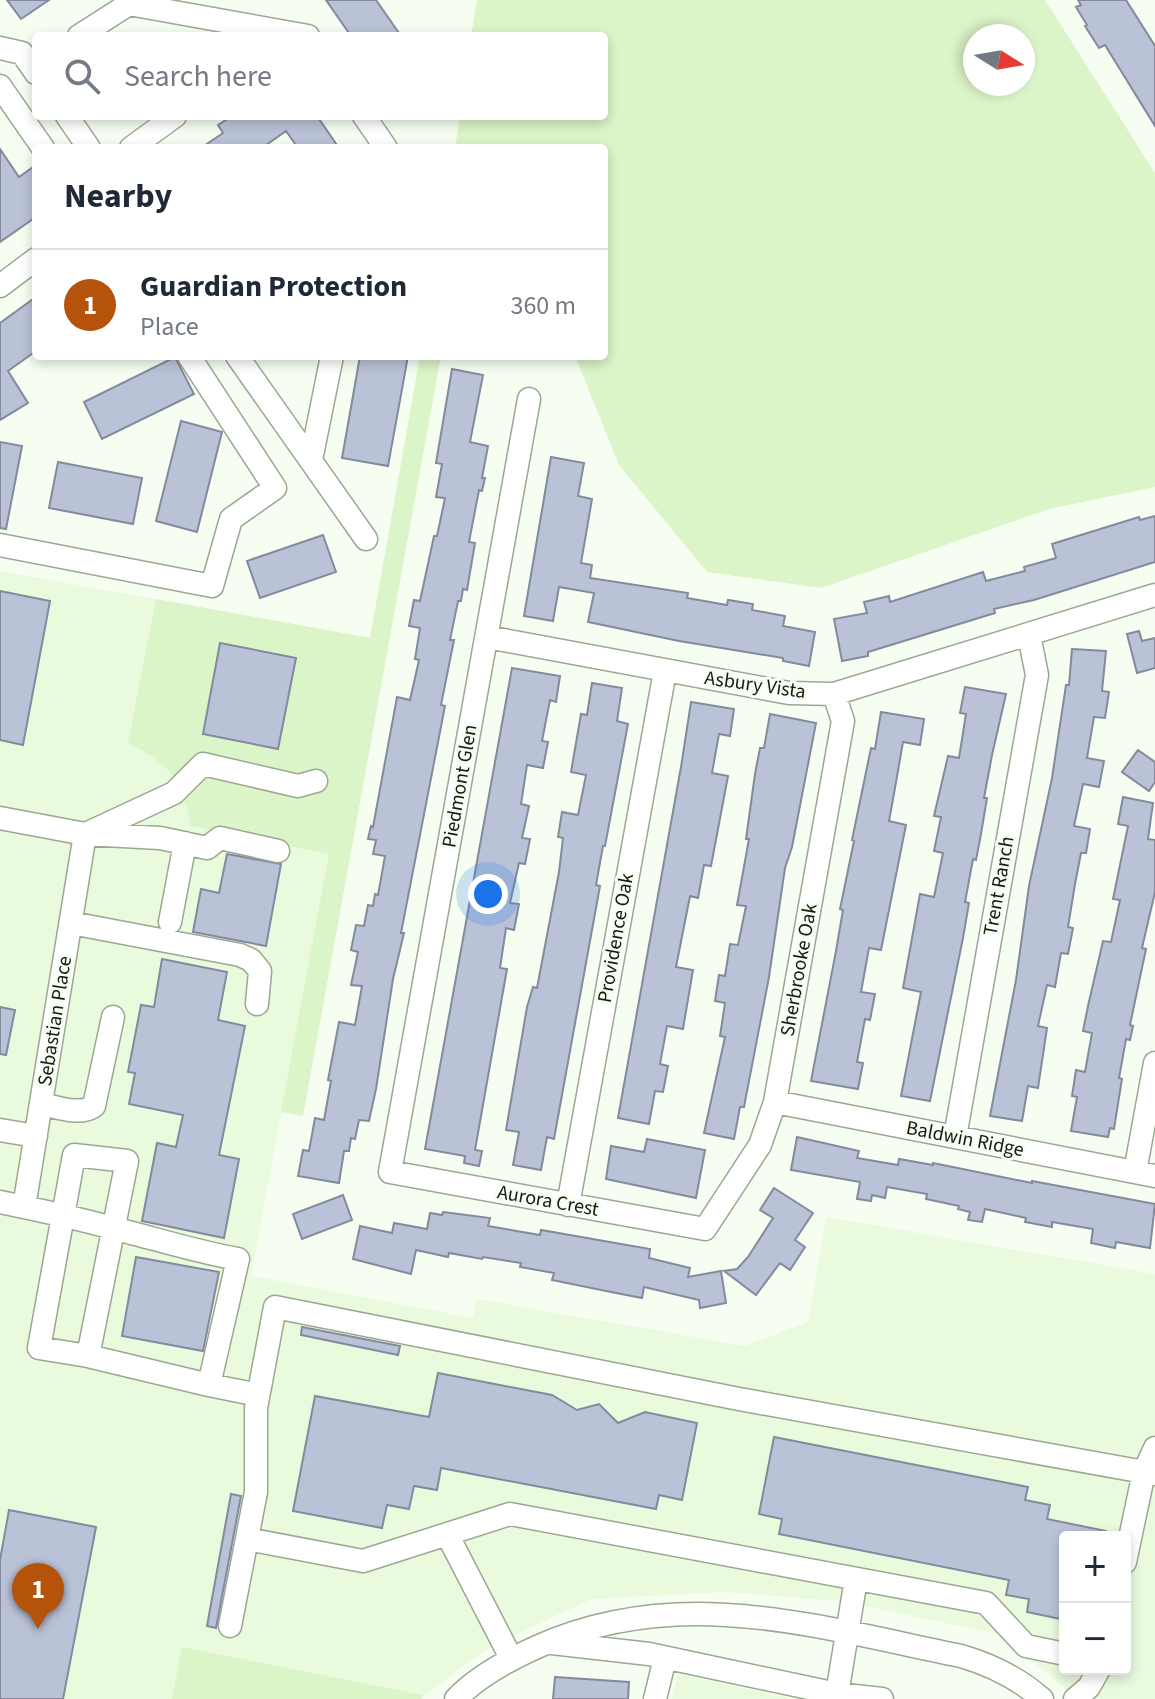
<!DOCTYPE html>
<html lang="en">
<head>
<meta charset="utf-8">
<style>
	:root { --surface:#fff; --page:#f2f2f3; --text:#1f2937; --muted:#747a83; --line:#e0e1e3; --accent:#b45309 }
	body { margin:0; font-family:"Source Sans 3",sans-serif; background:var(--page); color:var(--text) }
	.controls { position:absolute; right:24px; bottom:24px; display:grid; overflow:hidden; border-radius:8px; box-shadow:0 4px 12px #0003 }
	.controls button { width:72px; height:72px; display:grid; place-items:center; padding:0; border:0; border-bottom:2px solid var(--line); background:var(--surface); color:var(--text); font:40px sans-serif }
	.compass { position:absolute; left:963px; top:24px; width:72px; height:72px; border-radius:50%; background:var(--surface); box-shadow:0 4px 12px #0003; rotate:101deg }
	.you { position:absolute; left:488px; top:894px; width:28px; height:28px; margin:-20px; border:6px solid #fff; border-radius:50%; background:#1a73e8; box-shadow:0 0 0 12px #1a73e833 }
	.badge { display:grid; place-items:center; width:52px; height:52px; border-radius:50%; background:var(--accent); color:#fff; font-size:26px; font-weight:700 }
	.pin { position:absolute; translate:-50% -66px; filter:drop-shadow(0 2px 4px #0008) }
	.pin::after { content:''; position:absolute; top:42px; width:28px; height:24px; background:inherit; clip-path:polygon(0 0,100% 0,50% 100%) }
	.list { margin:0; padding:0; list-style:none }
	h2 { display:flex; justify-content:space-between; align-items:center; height:104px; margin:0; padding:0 32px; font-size:34px }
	h2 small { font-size:26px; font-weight:400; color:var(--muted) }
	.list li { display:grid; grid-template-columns:52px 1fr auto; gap:24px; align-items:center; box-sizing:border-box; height:112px; padding:0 32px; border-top:2px solid var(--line) }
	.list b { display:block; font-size:30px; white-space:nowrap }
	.list p { margin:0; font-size:26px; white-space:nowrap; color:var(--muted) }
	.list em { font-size:26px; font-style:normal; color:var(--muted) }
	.icon { flex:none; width:44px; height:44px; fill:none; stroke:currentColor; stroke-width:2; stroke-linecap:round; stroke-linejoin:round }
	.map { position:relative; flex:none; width:1155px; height:1699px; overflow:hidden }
	.search { position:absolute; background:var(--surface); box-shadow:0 4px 12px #0003; left:32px; top:32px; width:576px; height:88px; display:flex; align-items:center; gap:20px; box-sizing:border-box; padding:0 28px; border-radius:8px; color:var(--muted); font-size:30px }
	.panel { position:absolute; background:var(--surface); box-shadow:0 4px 12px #0003; left:32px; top:144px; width:576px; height:216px; border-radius:8px }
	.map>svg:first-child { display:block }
	.built { fill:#e9fadd; fill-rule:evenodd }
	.green { fill:#dbf4c8; fill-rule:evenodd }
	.building { fill:#bac2d8; stroke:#838a9e; stroke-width:2 }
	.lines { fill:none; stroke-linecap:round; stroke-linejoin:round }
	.minor-casing { stroke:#9ba793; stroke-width:25 }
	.minor { stroke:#fff; stroke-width:22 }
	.labels { text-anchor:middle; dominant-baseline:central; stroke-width:6; stroke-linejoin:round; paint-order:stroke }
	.street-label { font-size:20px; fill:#161a12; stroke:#f6fef1 }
</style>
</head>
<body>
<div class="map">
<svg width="1155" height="1699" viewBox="0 0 1155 1699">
	<rect width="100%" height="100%" fill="#f6fef1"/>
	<path class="built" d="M 0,571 L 370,638 L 251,1276 L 473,1318 L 477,1299 L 745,1346 L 808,1322 L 826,1217 L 1155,1274 L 1155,1699 L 1077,1699 L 1003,1635 L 840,1601 L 724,1592 L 592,1599 L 493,1645 L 424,1695 L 182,1648 L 172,1699 L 0,1699 ZM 1065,1537 L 1125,1537 L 1125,1669 L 1065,1669 Z
		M 677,1674 L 794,1699 L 672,1699 Z"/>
	<path class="green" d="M 477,0 L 1045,0 L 1155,173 L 1155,487 L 1049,509 L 821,588 L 707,572 L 619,465 L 575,356 L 604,356 L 604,148 L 455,148 L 460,116 L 604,116 L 604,36 L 471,36 ZM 975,36 L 1023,36 L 1023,84 L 975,84 Z
		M 420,356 L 441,356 L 303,1116 L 281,1112 L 329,854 L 191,826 C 182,781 170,763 128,743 L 156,599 L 370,638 Z
		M 182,1647 L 424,1695 L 421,1699 L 172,1699 Z"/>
	<path class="building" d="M 7,0 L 49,0 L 21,19 Z
		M 326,0 L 376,0 L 401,36 L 351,36 Z
		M 1078,0 L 1126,0 L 1155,46 L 1155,126 L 1105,45 L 1099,48 L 1085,26 L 1087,25 L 1076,7 L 1081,5 Z
		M 232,116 L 317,116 L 339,148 L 298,148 L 286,131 L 262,148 L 201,148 L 223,133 L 218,125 Z
		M 0,149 L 19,177 L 36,165 L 36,217 L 0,242 Z
		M 36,297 L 36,351 L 8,371 L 28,403 L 0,420 L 0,323 Z
		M 360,356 L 408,356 L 388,466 L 342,458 Z
		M 175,357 L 194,394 L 102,439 L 84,402 Z
		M 452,369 L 483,375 L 470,442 L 488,446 L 482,478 L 485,478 L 482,491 L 479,490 L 469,542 L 475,543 L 467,590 L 463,589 L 461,601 L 458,601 L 450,640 L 454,640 L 441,705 L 445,706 L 401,933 L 404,933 L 393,979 L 376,1089 L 369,1121 L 359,1120 L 355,1139 L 351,1138 L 349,1151 L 344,1151 L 339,1183 L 298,1176 L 303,1150 L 309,1151 L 315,1118 L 324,1120 L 331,1081 L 328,1080 L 339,1022 L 355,1025 L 362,986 L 351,985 L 358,952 L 351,950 L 356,925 L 364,926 L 368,905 L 373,906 L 375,894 L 378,895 L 385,856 L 373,854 L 376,840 L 368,839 L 371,826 L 373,827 L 397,697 L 410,700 L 419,660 L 415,659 L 420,628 L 409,626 L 414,600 L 420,601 L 434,536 L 437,536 L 445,498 L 436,497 L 442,464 L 436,463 Z
		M 181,421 L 222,432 L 197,532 L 156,521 Z
		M 0,442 L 22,446 L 6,529 L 0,528 Z
		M 551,457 L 584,463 L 578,496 L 592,499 L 581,563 L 592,565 L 590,578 L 688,593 L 687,598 L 727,605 L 728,600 L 753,604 L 752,610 L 785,616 L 783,626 L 815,632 L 809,666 L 783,661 L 783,658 L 679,641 L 588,622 L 594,593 L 559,587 L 553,621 L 524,616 Z
		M 58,462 L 142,478 L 133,524 L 49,508 Z
		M 1155,516 L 1155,562 L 1034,600 L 994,609 L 995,613 L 868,652 L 868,656 L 842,661 L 834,619 L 867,613 L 864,602 L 889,596 L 890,602 L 983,572 L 986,581 L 1025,571 L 1024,567 L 1056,558 L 1052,544 L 1139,517 L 1140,520 Z
		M 323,535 L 336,572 L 260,598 L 247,561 Z
		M 0,591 L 50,601 L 23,745 L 0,740 Z
		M 1139,631 L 1142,641 L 1155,638 L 1155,668 L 1137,673 L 1127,634 Z
		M 220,643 L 296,658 L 278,749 L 203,734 Z
		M 1072,649 L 1106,651 L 1102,691 L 1109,692 L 1105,718 L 1094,717 L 1087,758 L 1104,761 L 1099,787 L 1083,784 L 1074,826 L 1090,829 L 1086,853 L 1081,853 L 1075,884 L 1068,927 L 1073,928 L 1068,954 L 1061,953 L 1055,987 L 1047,985 L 1038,1026 L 1047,1028 L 1038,1088 L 1028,1086 L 1022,1121 L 990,1116 L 1016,980 L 1029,886 L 1052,778 L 1066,685 L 1069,685 Z
		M 512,668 L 560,676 L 556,702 L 550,700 L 542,741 L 548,742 L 543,768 L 527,765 L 521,804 L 529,806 L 522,838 L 530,839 L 525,864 L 519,863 L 510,903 L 519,904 L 514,930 L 506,928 L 500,968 L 507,969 L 475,1150 L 482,1151 L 479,1166 L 464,1163 L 465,1156 L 425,1149 Z
		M 592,683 L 622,688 L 617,721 L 628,724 L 605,846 L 603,846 L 596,885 L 600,886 L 554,1139 L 547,1137 L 541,1170 L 513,1165 L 519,1132 L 506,1130 L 527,1007 L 533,987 L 537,988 L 559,872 L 563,838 L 558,837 L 562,812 L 578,815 L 586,775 L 571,772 L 581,714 L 587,715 Z
		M 965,687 L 1006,694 L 992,755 L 984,798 L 987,798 L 981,834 L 976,860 L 973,859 L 965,902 L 969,903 L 963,938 L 930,1101 L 901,1096 L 921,992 L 903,988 L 920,894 L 934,897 L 943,853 L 934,851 L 941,817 L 934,816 L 948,756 L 959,758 L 966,714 L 960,713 Z
		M 691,702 L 734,709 L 730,736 L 719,734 L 712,773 L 728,776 L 711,866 L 704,865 L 698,898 L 690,896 L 676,967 L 693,970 L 683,1029 L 667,1026 L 660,1064 L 668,1066 L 663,1092 L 655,1091 L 649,1124 L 618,1118 L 681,767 Z
		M 881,712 L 924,719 L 920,745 L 903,742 L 895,788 L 889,821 L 906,825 L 881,950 L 869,948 L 861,992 L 875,994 L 870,1020 L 865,1019 L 857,1062 L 863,1063 L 858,1089 L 811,1081 L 836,951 L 843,910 L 840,909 L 854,841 L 852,840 L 871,748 L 875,749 Z
		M 770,714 L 816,723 L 792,847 L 785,868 L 769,977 L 744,1107 L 740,1107 L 734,1139 L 704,1133 L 725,1037 L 720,1036 L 725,1003 L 715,1001 L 719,975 L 725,976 L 730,944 L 738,945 L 746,906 L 737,905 L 749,839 L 746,839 L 755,774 L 760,748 L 764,748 Z
		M 1138,750 L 1155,762 L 1155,782 L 1149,791 L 1122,772 Z
		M 1123,797 L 1153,803 L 1148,839 L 1155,840 L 1155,892 L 1142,948 L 1146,949 L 1130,1025 L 1133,1026 L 1130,1040 L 1126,1039 L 1119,1078 L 1122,1079 L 1114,1129 L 1110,1128 L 1108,1137 L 1071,1131 L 1077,1097 L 1072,1096 L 1076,1070 L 1085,1072 L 1092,1033 L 1083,1031 L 1088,1006 L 1103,941 L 1111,942 L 1120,900 L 1113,899 L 1128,826 L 1118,824 Z
		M 227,854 L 281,864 L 266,946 L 193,932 L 201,889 L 219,893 Z
		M 162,959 L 227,972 L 218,1020 L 245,1026 L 219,1155 L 239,1159 L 224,1238 L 142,1221 L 157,1143 L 176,1147 L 183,1115 L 129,1104 L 135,1073 L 128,1072 L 141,1005 L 154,1007 Z
		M 0,1007 L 15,1010 L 6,1055 L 0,1054 Z
		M 797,1137 L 859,1151 L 857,1158 L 898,1165 L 899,1159 L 933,1165 L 933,1163 L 1032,1183 L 1032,1181 L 1155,1204 L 1150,1248 L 1116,1242 L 1115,1248 L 1091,1243 L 1093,1229 L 1052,1222 L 1052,1227 L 1025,1222 L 1026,1218 L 985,1209 L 982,1222 L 968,1220 L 970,1212 L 958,1209 L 959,1206 L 926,1199 L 927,1194 L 887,1187 L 885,1198 L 872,1195 L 871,1201 L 857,1199 L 860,1182 L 791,1170 Z
		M 647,1139 L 705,1150 L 696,1198 L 606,1179 L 611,1146 L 644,1152 Z
		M 774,1188 L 813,1213 L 795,1240 L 805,1247 L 790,1270 L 780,1263 L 756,1295 L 724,1271 L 737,1269 L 748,1257 L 773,1218 L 760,1210 Z
		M 343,1195 L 352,1220 L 302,1239 L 293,1214 Z
		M 443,1212 L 490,1218 L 488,1226 L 540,1235 L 541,1230 L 650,1249 L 649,1258 L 690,1268 L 688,1277 L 721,1271 L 726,1303 L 700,1308 L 699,1300 L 644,1287 L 642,1298 L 616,1293 L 552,1280 L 554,1273 L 520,1267 L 521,1263 L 483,1257 L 482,1259 L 449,1253 L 448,1257 L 416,1250 L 411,1274 L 353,1259 L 360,1226 L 392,1233 L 394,1223 L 427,1229 L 430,1213 L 442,1215 Z
		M 136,1257 L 219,1272 L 203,1351 L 122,1336 Z
		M 302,1327 L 400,1346 L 398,1355 L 301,1335 Z
		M 438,1373 L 552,1395 L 577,1410 L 599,1404 L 618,1423 L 645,1412 L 697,1423 L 682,1500 L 659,1495 L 656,1509 L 441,1468 L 437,1490 L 414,1486 L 409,1509 L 387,1505 L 382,1528 L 293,1511 L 315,1396 L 429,1417 Z
		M 774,1437 L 1028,1487 L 1025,1500 L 1050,1505 L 1047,1519 L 1106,1531 L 1105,1537 L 1065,1537 L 1065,1620 L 1027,1612 L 1029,1599 L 1006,1595 L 1009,1580 L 779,1534 L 782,1519 L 759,1514 Z
		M 231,1494 L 241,1496 L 216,1628 L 207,1626 Z
		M 9,1510 L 96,1527 L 63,1699 L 0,1699 L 0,1560 Z
		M 555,1677 L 629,1682 L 628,1699 L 553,1699 Z"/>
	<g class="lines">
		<g class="minor-casing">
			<path id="minor" d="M 79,36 L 129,4 L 308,36
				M 0,48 L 22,53 L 36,73
				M 0,86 L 43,148
				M 67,116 L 89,148
				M 364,116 L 386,148
				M 131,148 L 175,116
				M 0,286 L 36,259
				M 237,356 L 366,539
				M 529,399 L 390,1172 L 705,1229 L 760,1145 L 775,1102 L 843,721 L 834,694
				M 311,460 L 332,356
				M 0,545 L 212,586 L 231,519 L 275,488 L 189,356
				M 487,637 L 789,693 L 834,694 L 1155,595
				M 0,818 L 85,834 L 160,838 L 207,848 L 220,838 L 278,851
				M 90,832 L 174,793 L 203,764 L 298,786 L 316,781
				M 170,922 L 185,843
				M 71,923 L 240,955 L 251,960 L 260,971 L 257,1004
				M 775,1102 L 1155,1176
				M 41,1104 C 57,1107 80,1116 94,1106 L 113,1017
				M 0,1130 L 36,1136
				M 955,1137 L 1037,675 L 1029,635
				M 1135,1172 L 1155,1063
				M 0,1202 C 39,1210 78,1218 116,1229 C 157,1239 197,1252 238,1259 L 209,1385 L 88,1356 L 127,1161 L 74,1155 L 39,1348 L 88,1356
				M 568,1205 L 665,671
				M 24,1207 L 85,834
				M 209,1385 L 258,1395
				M 447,1534 L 511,1658
				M 247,1539 L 363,1561 L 510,1514 L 986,1603 L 1026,1646 L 1065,1654
				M 1125,1562 L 1144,1472 L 1155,1448
				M 230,1626 L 256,1492 L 256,1408 L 275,1307 L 739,1399 L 1155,1474
				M 552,1643 L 649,1654 L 837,1694 L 882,1699
				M 837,1694 L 856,1579
				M 456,1699 C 478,1676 508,1660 537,1647 C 679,1583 818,1627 961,1656 C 992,1665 1018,1678 1042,1699
				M 655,1699 L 665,1658
				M 1075,1699 L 1089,1687 L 1099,1669"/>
		</g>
		<use href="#minor" class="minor"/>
	</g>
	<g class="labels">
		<g class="street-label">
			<text transform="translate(755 685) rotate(8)">Asbury Vista</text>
			<text transform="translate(460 786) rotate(-80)">Piedmont Glen</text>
			<text transform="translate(999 886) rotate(-80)">Trent Ranch</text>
			<text transform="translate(616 938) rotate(-80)">Providence Oak</text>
			<text transform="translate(799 970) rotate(-80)">Sherbrooke Oak</text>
			<text transform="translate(55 1021) rotate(-81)">Sebastian Place</text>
			<text transform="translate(965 1139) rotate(11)">Baldwin Ridge</text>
			<text transform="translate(548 1201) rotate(10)">Aurora Crest</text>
		</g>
	</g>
</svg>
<div class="controls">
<button>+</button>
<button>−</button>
</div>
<svg class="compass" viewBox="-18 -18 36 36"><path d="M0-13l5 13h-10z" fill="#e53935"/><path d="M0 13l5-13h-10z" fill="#747a83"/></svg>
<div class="you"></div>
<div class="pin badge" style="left:38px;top:1629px">1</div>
<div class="search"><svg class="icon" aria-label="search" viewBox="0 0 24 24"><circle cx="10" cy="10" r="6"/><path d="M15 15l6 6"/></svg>Search here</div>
<section class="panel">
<h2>Nearby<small></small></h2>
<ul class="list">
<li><span class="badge">1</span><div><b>Guardian Protection</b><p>Place</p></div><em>360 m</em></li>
</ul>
</section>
</div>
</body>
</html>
